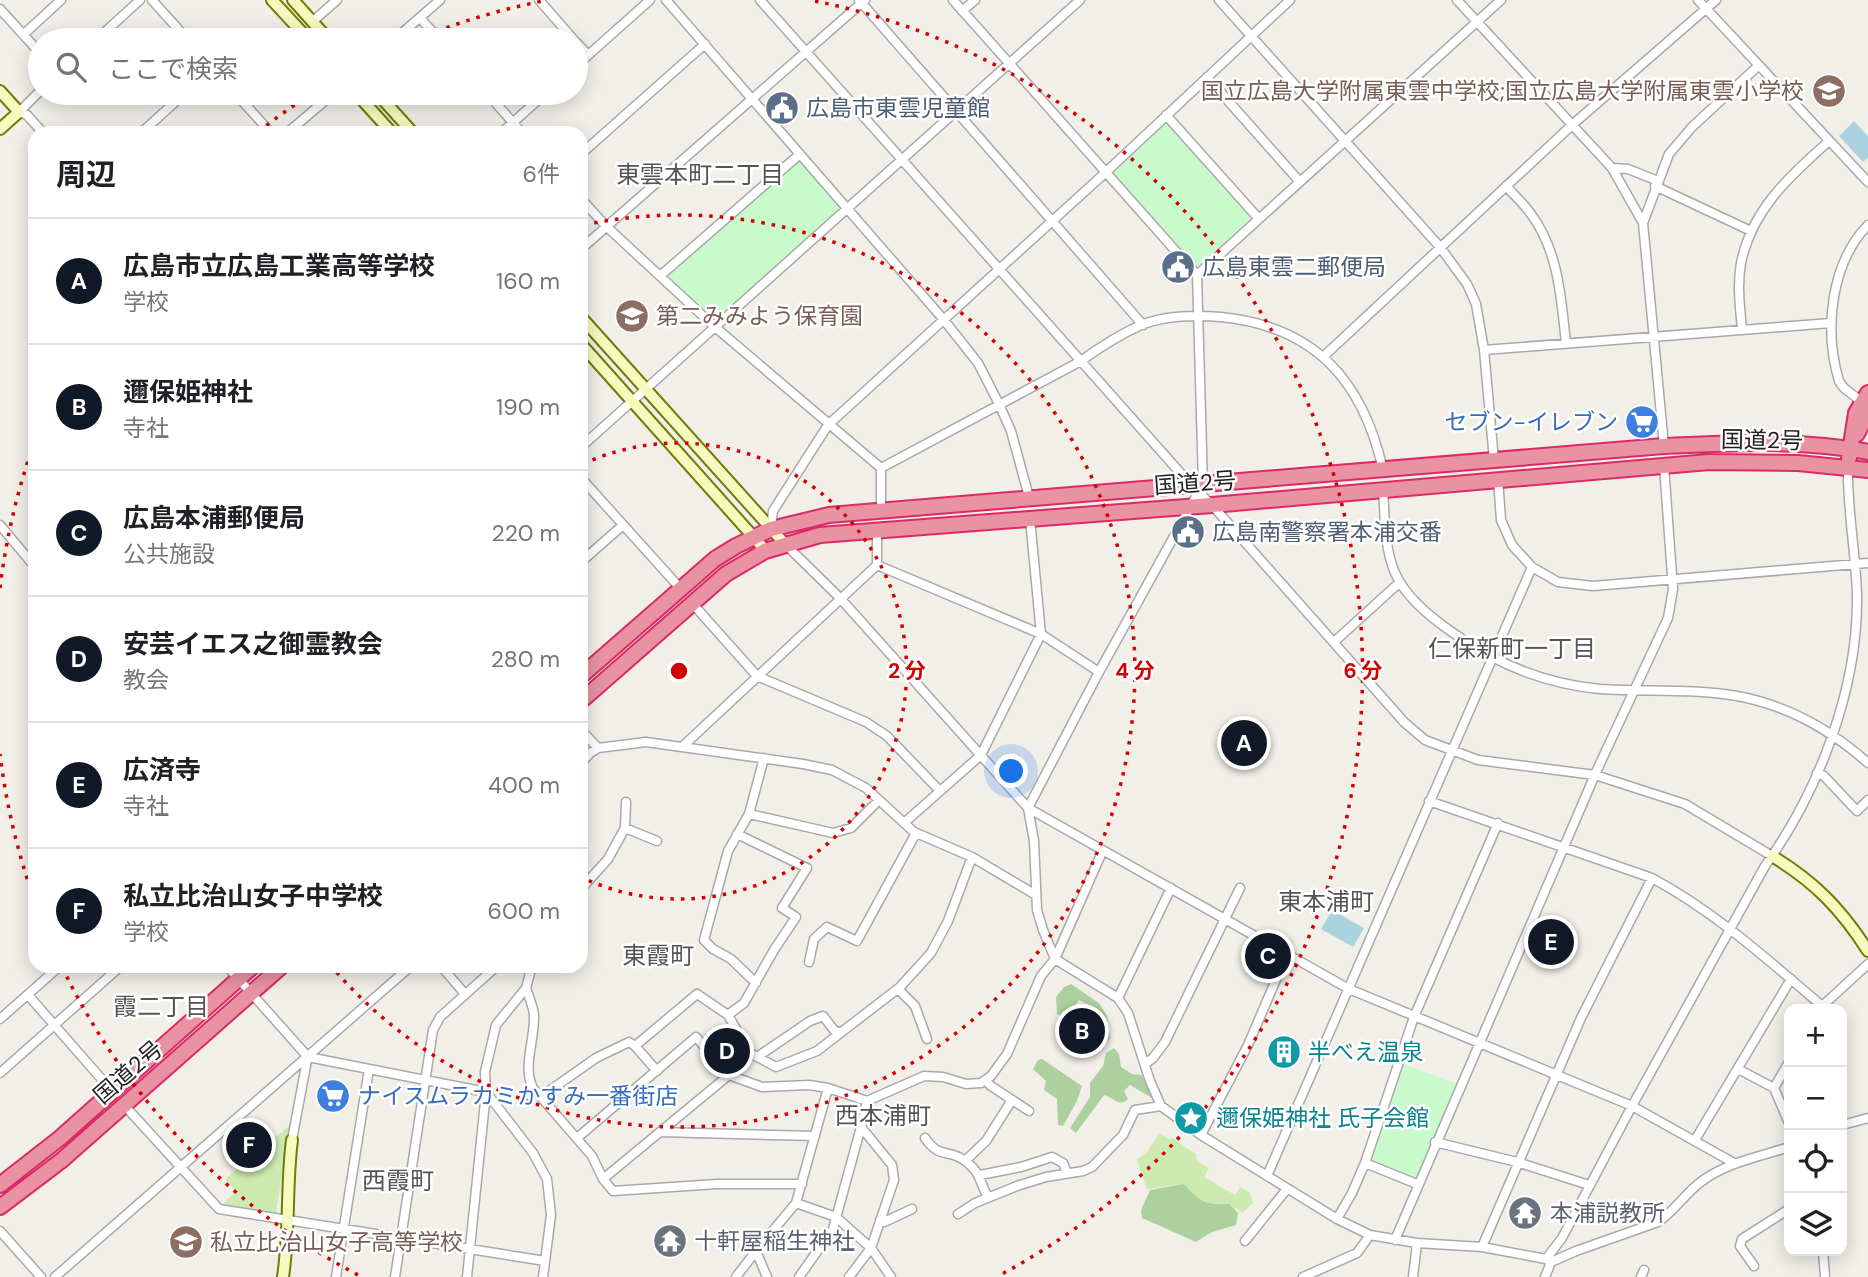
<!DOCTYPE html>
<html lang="ja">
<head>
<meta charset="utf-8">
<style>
	:root { --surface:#fff; --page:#f6f6f6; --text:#202124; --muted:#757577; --line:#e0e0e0; --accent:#111827 }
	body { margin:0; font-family:"DM Sans","Noto Sans JP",sans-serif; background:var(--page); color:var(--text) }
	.controls { position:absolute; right:21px; bottom:21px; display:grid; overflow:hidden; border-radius:14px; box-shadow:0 4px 18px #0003 }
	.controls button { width:63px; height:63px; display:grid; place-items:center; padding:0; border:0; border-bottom:2px solid var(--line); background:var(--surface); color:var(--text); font:35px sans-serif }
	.you { position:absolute; left:1012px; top:772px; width:24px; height:24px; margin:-18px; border:5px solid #fff; border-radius:50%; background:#1a73e8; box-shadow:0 0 0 10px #1a73e833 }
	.badge { display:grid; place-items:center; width:46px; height:46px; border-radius:50%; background:var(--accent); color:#fff; font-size:23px; font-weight:700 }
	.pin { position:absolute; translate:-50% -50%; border:4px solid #fff; box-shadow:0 2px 7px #0006 }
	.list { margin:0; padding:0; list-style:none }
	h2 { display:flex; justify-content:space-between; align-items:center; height:91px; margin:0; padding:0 28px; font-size:30px }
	h2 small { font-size:23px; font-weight:400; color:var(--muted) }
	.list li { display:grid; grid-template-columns:46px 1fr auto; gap:21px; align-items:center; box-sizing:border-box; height:126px; padding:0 28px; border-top:2px solid var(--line) }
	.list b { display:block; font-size:26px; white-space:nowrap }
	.list p { margin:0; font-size:23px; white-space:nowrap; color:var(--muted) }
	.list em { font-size:23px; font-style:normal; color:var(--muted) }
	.icon { flex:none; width:38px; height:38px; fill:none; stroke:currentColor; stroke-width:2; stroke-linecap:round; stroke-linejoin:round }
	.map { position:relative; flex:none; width:1868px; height:1277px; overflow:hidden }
	.search { position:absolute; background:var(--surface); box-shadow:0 4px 18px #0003; left:28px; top:28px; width:560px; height:77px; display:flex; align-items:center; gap:18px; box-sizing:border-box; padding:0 24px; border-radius:38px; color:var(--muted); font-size:26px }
	.panel { position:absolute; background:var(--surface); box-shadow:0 4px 18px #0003; left:28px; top:126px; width:560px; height:847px; border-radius:21px }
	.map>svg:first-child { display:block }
	.grass { fill:#cdebb0 }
	.forest { fill:#add19e }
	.park { fill:#c8facc }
	.water { fill:#aad3df }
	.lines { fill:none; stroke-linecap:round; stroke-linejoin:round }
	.street-casing { stroke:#a9a9a9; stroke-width:11 }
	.secondary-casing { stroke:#707d05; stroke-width:14 }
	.highway-casing { stroke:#dc2a67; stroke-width:18 }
	.street { stroke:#fff; stroke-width:8 }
	.secondary { stroke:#f7fabf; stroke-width:10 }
	.highway { stroke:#e892a2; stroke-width:14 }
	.ring { fill:none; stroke:#d40000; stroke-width:3.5; stroke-dasharray:3.5 7 }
	.labels { text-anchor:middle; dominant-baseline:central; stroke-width:5; stroke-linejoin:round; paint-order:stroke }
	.education-label { font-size:23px; fill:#785e54; stroke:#fff; text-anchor:start }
	.service-label { font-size:23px; fill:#4e5e75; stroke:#fff; text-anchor:start }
	.shop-label { font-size:23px; fill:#366cbe; stroke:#fff; text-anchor:end }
	.street-label { font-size:23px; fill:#222; stroke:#fff }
	.culture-label { font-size:23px; fill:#0d838f; stroke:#fff; text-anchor:start }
	.worship-label { font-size:23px; fill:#5b616d; stroke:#fff; text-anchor:start }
	.neighbourhood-label { font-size:24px; fill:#555; stroke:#fff }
	.centre { fill:#d40000; stroke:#fff; stroke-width:3.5 }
	.ring-label { font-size:21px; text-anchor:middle; font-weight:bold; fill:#d40000; stroke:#fff; stroke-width:5; stroke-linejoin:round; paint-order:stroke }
</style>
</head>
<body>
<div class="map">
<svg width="1868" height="1277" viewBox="0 0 1868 1277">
	<rect width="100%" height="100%" fill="#f2efe9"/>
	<path class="grass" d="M 290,1125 L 276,1213 L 221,1206 L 236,1191 L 225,1179 Z
		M 1160,1133 L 1170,1140 L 1171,1137 L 1196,1154 L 1197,1161 L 1209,1168 L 1204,1177 L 1235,1195 L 1240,1187 L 1250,1193 L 1253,1203 L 1242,1213 L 1230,1204 C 1205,1205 1200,1202 1184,1184 L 1147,1189 L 1137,1160 L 1147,1152 Z"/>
	<path class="forest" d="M 1071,984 L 1099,1003 L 1107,1016 L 1110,1038 L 1106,1044 L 1099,1048 L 1094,1047 L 1103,1023 L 1096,1008 L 1079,1000 L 1067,1018 L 1057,1014 L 1056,997 L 1064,987 Z
		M 1114,1048 L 1119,1054 L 1121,1067 L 1132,1074 L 1142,1075 L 1152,1098 L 1130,1085 L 1124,1091 L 1128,1099 C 1119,1108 1113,1097 1104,1095 L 1076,1133 L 1070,1128 L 1090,1097 L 1090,1083 L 1103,1066 L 1106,1053 Z
		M 1042,1059 L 1082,1086 L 1077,1101 L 1063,1126 L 1058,1125 L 1057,1099 L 1044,1090 L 1046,1081 L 1033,1069 L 1038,1060 Z
		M 1184,1184 C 1200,1202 1205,1205 1230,1204 L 1238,1213 L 1236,1225 L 1212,1232 L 1196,1242 L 1142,1218 L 1141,1210 L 1150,1190 Z"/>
	<path class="park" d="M 1163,123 L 1168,123 L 1249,213 L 1249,220 L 1198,266 L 1194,266 L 1114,175 L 1112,171 Z
		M 802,160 L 841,205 L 841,209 L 719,316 L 713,317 L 668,279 L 668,274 L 798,161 Z
		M 1401,1063 L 1457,1084 L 1416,1177 L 1411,1179 L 1371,1162 L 1369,1158 Z"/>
	<path class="water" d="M 1854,121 L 1868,136 L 1868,158 L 1863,162 L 1839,136 Z
		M 1332,910 L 1364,928 L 1353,947 L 1321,929 Z"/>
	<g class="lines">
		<g class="street-casing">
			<path id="street" d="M 152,0 L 188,40
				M 539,0 L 574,40
				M 666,0 L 944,320 L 978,363 L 999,404 L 1011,431 L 1029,497
				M 760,0 L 1192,486 L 1212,505 L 1404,722 L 1425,740 L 1478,760 L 1595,775 L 1685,804 L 1772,856
				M 859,0 L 1143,325
				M 953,0 L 1197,275 L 1203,484 L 1099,672 L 1028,808 L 1034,841 L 1037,910 L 1043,930 L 1055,959 L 1118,998 L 1128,1013 L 1150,1081 L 1161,1106 L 1201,1135 L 1337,1219 L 1370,1235 L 1417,1243 L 1482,1247 L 1546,1259 L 1551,1262 L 1576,1251 L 1658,1222 C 1675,1211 1686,1192 1702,1181 C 1728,1162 1759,1157 1789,1147
				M 1219,0 L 1440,247 L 1467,284 L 1476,304 L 1484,350 L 1494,460
				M 1457,0 L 1612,168 L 1643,223
				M 1698,0 L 1868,182
				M 0,9 L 40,53
				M 962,11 L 975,0
				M 420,18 L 440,40
				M 312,22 L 337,0
				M 24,34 L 61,0
				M 96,40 L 140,0
				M 171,40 L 180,32
				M 394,40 L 440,0
				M 576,42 L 588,55
				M 576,66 L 650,0
				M 1207,77 L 1300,182
				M 40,91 L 19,112 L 27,115 L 43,133
				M 235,93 L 271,133
				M 487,93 L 522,133
				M 1166,115 L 1259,219
				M 141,133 L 185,93
				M 287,133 L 334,93
				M 501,133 L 546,93
				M 581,154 L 705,44
				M 1612,168 L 1628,169 L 1658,181
				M 1506,186 C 1514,195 1524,204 1531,214 C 1559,252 1561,299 1566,343
				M 1655,186 L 1751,231
				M 581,199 L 607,227 L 715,327 L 881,468
				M 581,249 L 865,0
				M 1197,275 L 1501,0
				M 660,276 L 800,154
				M 1742,329 C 1740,308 1737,285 1741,263 C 1752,209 1790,176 1829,141
				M 1484,350 L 1831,323
				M 1324,356 L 1572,125 L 1716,0
				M 1862,402 L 1844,388 L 1839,381 C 1824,331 1830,264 1868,225
				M 1664,446 L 1643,223 L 1669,154 L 1692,127 L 1758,66
				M 581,447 L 1080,0
				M 581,478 L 680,588
				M 1498,479 L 1501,520 L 1512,545 L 1532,567 L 1558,582 L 1593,586 L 1868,563
				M 1383,489 C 1385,517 1384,547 1395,573 C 1406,597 1428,615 1449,630 C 1494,663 1544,684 1600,689 C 1646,692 1692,688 1737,696 C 1786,705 1831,730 1868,763
				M 881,511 L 881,468 L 1081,361 C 1100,347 1119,335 1141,325 C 1166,315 1195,315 1221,317 C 1314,326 1363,380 1383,470
				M 0,525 L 35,567
				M 771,529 L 773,511 L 828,425 L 1105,173 L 1290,0
				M 785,544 L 840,598 L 1028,808 L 1349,989 L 1632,1106 L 1734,1163
				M 581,562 L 623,525
				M 877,565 L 1041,634 L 1099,672
				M 691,602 L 757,676 L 866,722 L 887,736 L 940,791
				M 1334,642 L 1400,582
				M 581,730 L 598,748
				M 682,747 L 877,565 L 877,530
				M 581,764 L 590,753 L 598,748 L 646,742 L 803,764 L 832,770 L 866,788 L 914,832 L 972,857 L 1036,895
				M 1817,773 L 1824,776 L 1857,811 L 1868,800
				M 1429,801 L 1652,878 C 1715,912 1767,959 1821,1005
				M 749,814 L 833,833 L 851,828 L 879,800
				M 904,823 L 981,755 L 1041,634 L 1030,519
				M 625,828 L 657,841
				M 581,889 L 608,859 L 625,828 L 626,802
				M 809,962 L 814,939 L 827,927 L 857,941 L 916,833
				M 227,966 L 308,1057 L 486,1092 L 533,1153 L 547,1179 L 551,1215 L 543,1277
				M 441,966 L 465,994
				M 756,983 L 731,959 L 713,949 L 704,940 L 728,851 L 749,814 L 764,758
				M 526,988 C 529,997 533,1006 534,1015 C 535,1040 522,1067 533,1088 L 592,1156 L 603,1179 L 613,1191 L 717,1184 L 802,1184
				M 898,989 L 915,1006 L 927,1039
				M 28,995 L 112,1091
				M 1118,998 L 1171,888
				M 1819,1009 L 1868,964
				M 728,1015 L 744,1003 L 774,950 L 796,917 L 782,908 L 807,868 L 737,834
				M 0,1019 L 60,966
				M 635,1046 L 697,994 L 728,1015 L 750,1053 L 776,1067 L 817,1051 L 900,987 L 931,953 L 948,921 L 972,857
				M 757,1057 L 810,1021 L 823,1016 L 834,1030 L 840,1033
				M 1789,1062 L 1774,1088 L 1789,1123
				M 1145,1064 L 1153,1058 L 1165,1042 L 1240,888
				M 1738,1069 L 1774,1088
				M 0,1073 L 121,966
				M 985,1080 L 991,1086 L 1029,1111
				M 542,1096 L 596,1058 L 629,1042 L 635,1046 L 657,1071
				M 124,1105 L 219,1209 L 545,1261
				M 1842,1125 L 1868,1118
				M 660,1132 L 815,1136
				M 1201,1135 L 1248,1045 L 1287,954
				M 577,1138 L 696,1037 L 729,1075 L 762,1087 L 809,1085 L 828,1088 L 867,1101
				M 925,1138 C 939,1159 949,1149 964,1160 C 982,1173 978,1180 988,1197
				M 292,1140 L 307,1060
				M 1695,1140 L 1791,979
				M 1435,1142 L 1517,1162 L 1589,1185
				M 965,1161 L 986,1141 L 1012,1100
				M 1365,1163 L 1417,1184
				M 980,1175 L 1021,1167 L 1052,1157 L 1063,1163 L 1067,1173
				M 1267,1176 L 1532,567
				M 603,1179 L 729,1075
				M 796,1203 L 836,1217 L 871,1248 L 891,1277
				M 958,1214 L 975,1203 L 1017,1186 L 1046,1177 L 1083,1171 L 1092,1167 L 1123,1135 L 1135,1110 L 1161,1106
				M 1337,1219 L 1352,1193 L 1365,1163 L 1414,1017 L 1498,823
				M 880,1220 L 884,1222 L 912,1209
				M 0,1231 L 41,1277
				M 1395,1240 L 1597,770 L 1668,618 L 1673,589 L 1664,466
				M 1245,1241 L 1287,1189
				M 1482,1247 L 1581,1018 L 1652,878
				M 1823,1251 L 1825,1277
				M 1546,1259 L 1562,1238 L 1632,1106 L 1765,866 C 1819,791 1858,689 1857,596 C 1856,553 1847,510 1848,467
				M 1754,1266 L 1740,1246 L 1742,1239 L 1789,1209
				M 55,1277 L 411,966
				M 336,1277 L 369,1069
				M 395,1277 L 433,1030 L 440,1017 L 497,966
				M 467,1277 L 486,1092 L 485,1072 L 496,1025 L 526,988 L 532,966
				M 736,1277 L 756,1251
				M 767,1277 L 756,1251 L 796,1203 L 828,1088
				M 799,1277 L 833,1229 L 861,1127
				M 849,1277 L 871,1248 L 894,1180 L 892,1165 L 861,1127 L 867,1101 L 924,1076 L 943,1077 L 966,1084 L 981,1083 L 991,1076 L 1007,1054 L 1041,976 L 1055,959 L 1103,850
				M 1303,1277 L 1357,1253 L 1370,1235
				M 1413,1277 L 1417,1243
				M 1545,1277 L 1551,1262
				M 1641,1277 L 1644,1270"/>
		</g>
		<g class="secondary-casing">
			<path id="secondary" d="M 272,0 L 309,40
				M 293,0 L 329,40
				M 0,91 L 19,112 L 0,129
				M 356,93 L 392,133
				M 377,93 L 413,133
				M 581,317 L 785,544
				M 581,344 L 766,551
				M 1772,856 C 1815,882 1841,909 1868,951
				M 283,1277 C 290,1230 286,1186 292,1140"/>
		</g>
		<g class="highway-casing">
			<path id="highway" d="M 1857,434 L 1868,412
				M 1849,458 L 1856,413 L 1868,393
				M 581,676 L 715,559 L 736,546 L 771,529 L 829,515 L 1664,446 C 1732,443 1801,439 1868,452
				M 581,701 L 726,574 L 765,551 L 820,535 L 1212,505 L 1709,462 L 1798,463 L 1868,470
				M 0,1185 L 60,1138 L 253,966
				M 0,1207 L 62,1160 L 282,966"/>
		</g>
		<use href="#street" class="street"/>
		<use href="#secondary" class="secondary"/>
		<use href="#highway" class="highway"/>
	</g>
	<g class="ring">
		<path d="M583 464A228 228 0 1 1 583 878"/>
		<path d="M584 225A456 456 0 1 1 332 967"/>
		<path d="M358 1275A684 684 0 0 1 64 971M34 899A684 684 0 0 1 0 754M0 588A684 684 0 0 1 34 443M258 132A684 684 0 0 1 311 94M417 39A684 684 0 0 1 543 1M815 1A684 684 0 0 1 1000 1275"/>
	</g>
	<defs>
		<g id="school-disc" transform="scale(1.75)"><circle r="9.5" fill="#8d6e63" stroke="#fff"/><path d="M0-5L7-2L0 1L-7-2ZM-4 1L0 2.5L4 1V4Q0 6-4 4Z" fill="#fff"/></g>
		<g id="civic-disc" transform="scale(1.75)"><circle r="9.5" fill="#5c6f8a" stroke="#fff"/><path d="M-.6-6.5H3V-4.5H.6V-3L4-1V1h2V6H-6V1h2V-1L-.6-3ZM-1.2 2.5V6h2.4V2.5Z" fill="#fff"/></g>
		<g id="supermarket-disc" transform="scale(1.75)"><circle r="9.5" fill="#3f7fe0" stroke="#fff"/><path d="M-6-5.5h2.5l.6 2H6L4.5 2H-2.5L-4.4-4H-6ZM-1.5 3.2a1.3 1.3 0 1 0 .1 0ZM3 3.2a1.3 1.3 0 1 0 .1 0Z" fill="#fff"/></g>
		<g id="building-disc" transform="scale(1.75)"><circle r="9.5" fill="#0f9aa8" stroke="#fff"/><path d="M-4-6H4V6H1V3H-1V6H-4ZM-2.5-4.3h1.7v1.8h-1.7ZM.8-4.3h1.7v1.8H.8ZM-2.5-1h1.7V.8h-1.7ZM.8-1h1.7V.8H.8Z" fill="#fff"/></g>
		<g id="sight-disc" transform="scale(1.75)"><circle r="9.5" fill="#0f9aa8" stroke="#fff"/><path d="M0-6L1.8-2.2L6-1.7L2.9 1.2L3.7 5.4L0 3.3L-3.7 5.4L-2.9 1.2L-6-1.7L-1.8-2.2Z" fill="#fff"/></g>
		<g id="temple-disc" transform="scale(1.75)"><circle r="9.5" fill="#6b7280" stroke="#fff"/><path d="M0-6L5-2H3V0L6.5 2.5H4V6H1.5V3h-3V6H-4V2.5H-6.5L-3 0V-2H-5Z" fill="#fff"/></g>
	</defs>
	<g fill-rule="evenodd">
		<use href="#school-disc" x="1829" y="91"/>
		<use href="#civic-disc" x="782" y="108"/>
		<use href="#civic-disc" x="1178" y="267"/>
		<use href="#school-disc" x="632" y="316"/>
		<use href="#supermarket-disc" x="1642" y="422"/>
		<use href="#civic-disc" x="1188" y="532"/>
		<use href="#building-disc" x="1284" y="1052"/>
		<use href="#supermarket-disc" x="333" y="1096"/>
		<use href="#sight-disc" x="1191" y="1118"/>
		<use href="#temple-disc" x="1525" y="1213"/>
		<use href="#temple-disc" x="670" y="1241"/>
		<use href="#school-disc" x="186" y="1242"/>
	</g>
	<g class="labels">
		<g class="education-label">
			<text x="1804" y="91" text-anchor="end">国立広島大学附属東雲中学校;国立広島大学附属東雲小学校</text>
			<text x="656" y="316">第二みみよう保育園</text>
			<text x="210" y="1242">私立比治山女子高等学校</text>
		</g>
		<g class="service-label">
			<text x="806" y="108">広島市東雲児童館</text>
			<text x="1202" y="267">広島東雲二郵便局</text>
			<text x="1212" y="532">広島南警察署本浦交番</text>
		</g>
		<g class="shop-label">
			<text x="1618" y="422">セブン-イレブン</text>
			<text x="358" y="1096" text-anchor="start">ナイスムラカミかすみ一番街店</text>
		</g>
		<g class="street-label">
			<text transform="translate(1762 440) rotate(1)">国道2号</text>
			<text transform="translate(1195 483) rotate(-4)">国道2号</text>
			<text transform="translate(128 1072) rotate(-41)">国道2号</text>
		</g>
		<g class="culture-label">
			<text x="1308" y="1052">半べえ温泉</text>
			<text x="1216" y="1118">邇保姫神社 氏子会館</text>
		</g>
		<g class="worship-label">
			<text x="1550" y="1213">本浦説教所</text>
			<text x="694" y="1241">十軒屋稲生神社</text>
		</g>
		<g class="neighbourhood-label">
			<text x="700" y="174">東雲本町二丁目</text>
			<text x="1512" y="648">仁保新町一丁目</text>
			<text x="1326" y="901">東本浦町</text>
			<text x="658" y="955">東霞町</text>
			<text x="161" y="1006">霞二丁目</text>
			<text x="883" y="1115">西本浦町</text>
			<text x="398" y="1180">西霞町</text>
		</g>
	</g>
	<circle cx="679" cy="671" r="10" class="centre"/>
	<g class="ring-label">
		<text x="907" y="678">2 分</text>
		<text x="1135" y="678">4 分</text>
		<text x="1363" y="678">6 分</text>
	</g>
</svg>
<div class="controls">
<button>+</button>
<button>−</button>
<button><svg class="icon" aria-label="locate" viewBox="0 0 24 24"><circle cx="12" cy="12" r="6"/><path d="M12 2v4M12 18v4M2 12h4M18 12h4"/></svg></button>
<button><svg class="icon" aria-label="layers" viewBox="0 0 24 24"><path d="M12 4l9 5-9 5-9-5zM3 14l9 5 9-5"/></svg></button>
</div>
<div class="you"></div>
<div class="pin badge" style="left:1244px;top:743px">A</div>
<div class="pin badge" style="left:1082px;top:1031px">B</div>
<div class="pin badge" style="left:1268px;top:956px">C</div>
<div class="pin badge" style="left:727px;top:1051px">D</div>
<div class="pin badge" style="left:1551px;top:942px">E</div>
<div class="pin badge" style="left:249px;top:1145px">F</div>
<div class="search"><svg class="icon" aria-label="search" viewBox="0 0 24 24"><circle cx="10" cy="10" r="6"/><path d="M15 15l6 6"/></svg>ここで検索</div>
<section class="panel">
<h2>周辺<small>6件</small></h2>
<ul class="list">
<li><span class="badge">A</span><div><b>広島市立広島工業高等学校</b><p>学校</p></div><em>160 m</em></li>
<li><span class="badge">B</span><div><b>邇保姫神社</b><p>寺社</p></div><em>190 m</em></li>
<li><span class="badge">C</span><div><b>広島本浦郵便局</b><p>公共施設</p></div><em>220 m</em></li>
<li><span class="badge">D</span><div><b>安芸イエス之御霊教会</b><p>教会</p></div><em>280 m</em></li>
<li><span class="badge">E</span><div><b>広済寺</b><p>寺社</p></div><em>400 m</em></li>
<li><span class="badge">F</span><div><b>私立比治山女子中学校</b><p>学校</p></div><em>600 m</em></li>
</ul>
</section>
</div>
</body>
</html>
